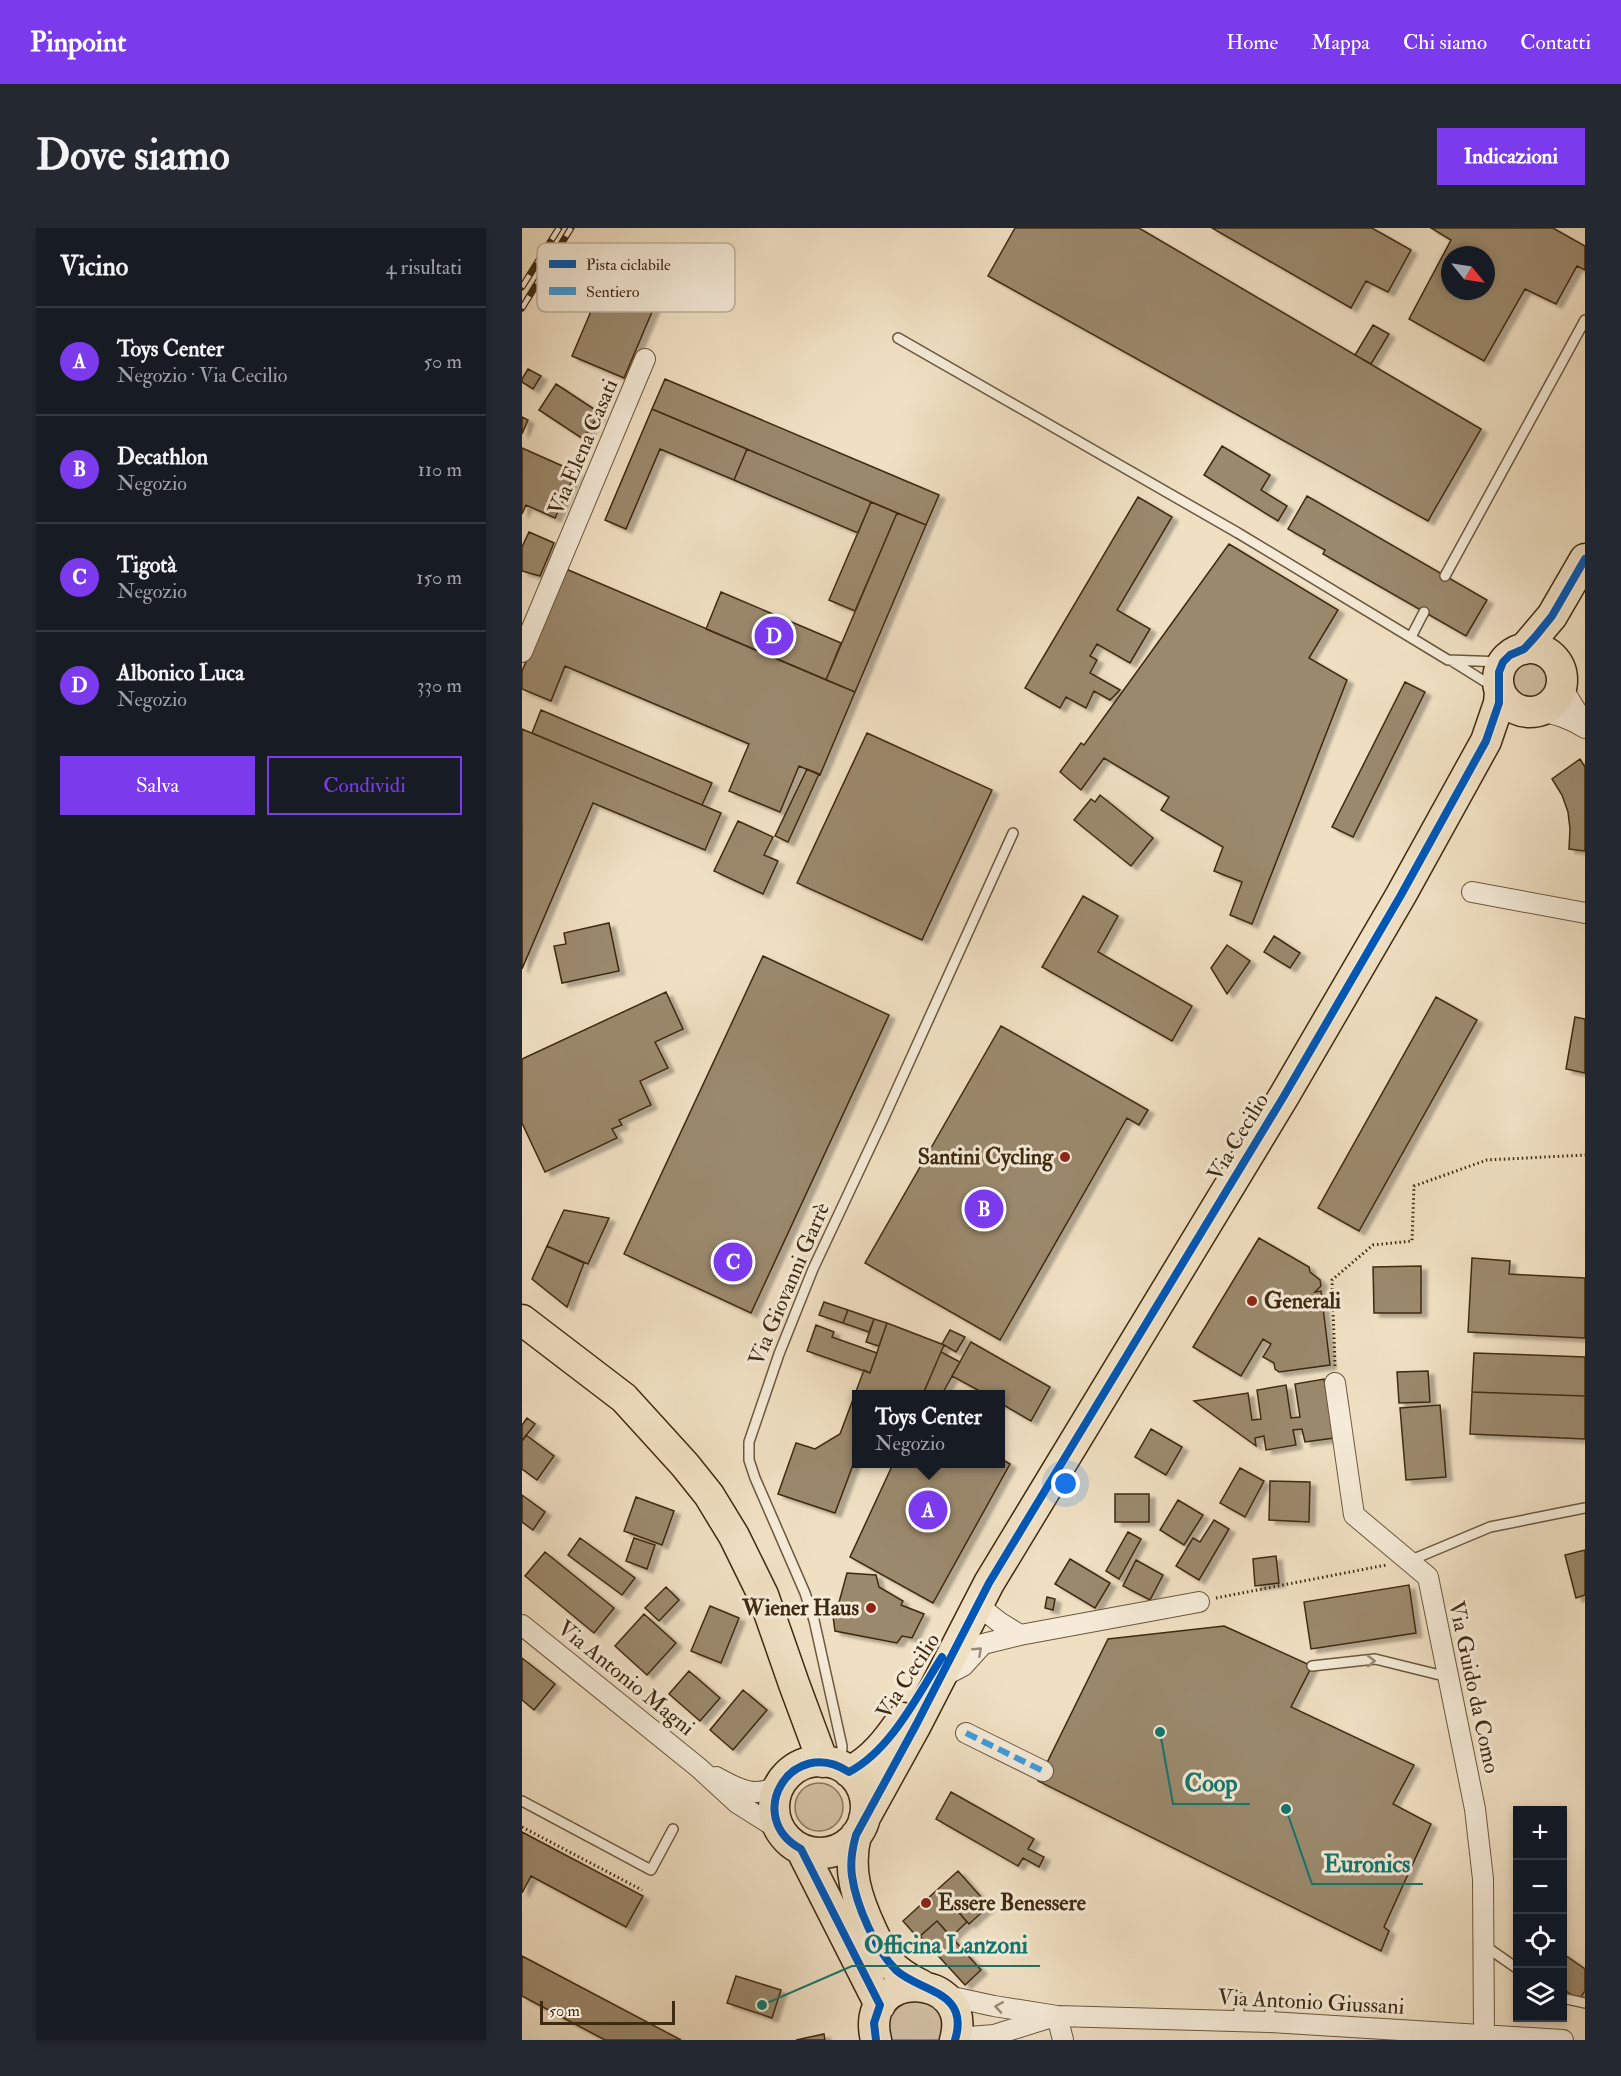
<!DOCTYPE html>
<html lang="it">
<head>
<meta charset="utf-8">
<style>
	:root { --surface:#171b24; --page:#242831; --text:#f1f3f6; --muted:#9ea1a6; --line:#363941; --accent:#7c3aed }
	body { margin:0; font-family:"IM FELL Double Pica",serif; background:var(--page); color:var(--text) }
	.controls { position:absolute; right:18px; bottom:18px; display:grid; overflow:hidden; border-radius:0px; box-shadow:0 3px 9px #0003 }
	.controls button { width:54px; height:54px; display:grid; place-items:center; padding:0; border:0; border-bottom:2px solid var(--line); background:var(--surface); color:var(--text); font:30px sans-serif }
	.compass { position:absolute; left:919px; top:18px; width:54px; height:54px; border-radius:50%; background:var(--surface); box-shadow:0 3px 9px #0003; rotate:120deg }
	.scale { position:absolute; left:18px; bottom:15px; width:135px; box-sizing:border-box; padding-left:6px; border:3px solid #3f2a10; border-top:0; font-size:16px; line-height:21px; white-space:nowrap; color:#3f2a10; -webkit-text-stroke:4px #f5ebd8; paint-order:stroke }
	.you { position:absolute; left:544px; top:1256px; width:21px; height:21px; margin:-15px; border:4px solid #fff; border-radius:50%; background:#1a73e8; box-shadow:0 0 0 9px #1a73e833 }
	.badge { display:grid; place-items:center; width:39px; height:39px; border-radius:50%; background:var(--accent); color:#fff; font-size:20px; font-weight:700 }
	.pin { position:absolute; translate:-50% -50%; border:3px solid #fff; box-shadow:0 2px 6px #0006 }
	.popup { position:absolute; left:330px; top:1162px; width:153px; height:78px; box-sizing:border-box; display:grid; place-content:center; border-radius:0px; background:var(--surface); filter:drop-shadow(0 2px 4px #0005); font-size:20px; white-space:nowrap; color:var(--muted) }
	.popup b { font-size:22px; color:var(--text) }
	.popup::after { content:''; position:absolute; left:50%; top:100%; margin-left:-12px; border:12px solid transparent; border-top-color:var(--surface) }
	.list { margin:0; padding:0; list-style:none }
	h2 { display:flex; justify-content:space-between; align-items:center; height:78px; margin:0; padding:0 24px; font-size:26px }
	h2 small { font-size:20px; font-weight:400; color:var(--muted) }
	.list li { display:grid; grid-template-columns:39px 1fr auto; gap:18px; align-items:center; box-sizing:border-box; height:108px; padding:0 24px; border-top:2px solid var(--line) }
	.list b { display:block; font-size:22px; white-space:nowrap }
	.list p { margin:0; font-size:20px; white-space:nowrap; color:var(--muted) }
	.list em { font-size:20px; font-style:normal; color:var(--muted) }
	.actions { display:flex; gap:12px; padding:18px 24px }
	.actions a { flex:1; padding:14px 0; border:2px solid var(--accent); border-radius:0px; text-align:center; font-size:21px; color:var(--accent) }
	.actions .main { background:var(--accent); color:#fff }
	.icon { flex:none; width:33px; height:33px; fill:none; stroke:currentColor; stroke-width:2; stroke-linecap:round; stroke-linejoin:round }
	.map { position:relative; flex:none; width:1063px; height:1812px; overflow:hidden; border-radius:0px }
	header { display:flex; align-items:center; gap:36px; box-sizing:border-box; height:84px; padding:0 30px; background:var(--accent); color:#fff }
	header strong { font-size:28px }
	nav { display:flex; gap:33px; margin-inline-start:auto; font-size:21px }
	.intro { display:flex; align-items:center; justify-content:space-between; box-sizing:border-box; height:144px; padding:0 36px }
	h1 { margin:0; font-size:42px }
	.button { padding:15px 27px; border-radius:0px; background:var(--accent); color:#fff; font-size:21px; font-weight:700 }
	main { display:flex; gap:36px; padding:0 36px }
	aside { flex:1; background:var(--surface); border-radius:0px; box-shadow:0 3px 9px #0003 }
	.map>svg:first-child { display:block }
	.green { fill:#d2c1a5; stroke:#88765a; stroke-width:1.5 }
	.building { fill:#9b896d; stroke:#3f2a10; stroke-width:1.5; fill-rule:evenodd; filter:url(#shadow) }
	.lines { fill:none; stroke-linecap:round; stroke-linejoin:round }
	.lane-casing { stroke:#6b583d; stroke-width:12 }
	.street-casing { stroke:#6b583d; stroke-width:22 }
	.primary-casing { stroke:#3f2a10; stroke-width:33 }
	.path { stroke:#3f2a10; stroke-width:3; stroke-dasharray:1.5 3; stroke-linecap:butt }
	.lane { stroke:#f5ebd8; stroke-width:9 }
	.street { stroke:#f5ebd8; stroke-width:20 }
	.primary { stroke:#f0e0c3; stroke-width:30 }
	.rail-casing { stroke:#3f2a10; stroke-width:7 }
	.rail { stroke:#f5ebd8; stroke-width:4.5; stroke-dasharray:14; stroke-linecap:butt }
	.quiet { stroke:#3f9cde; stroke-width:6; stroke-dasharray:12 6; stroke-linecap:butt }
	.cycleway-casing { stroke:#f5ebd8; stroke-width:11 }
	.cycleway { stroke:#0057b8; stroke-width:8 }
	.oneway { stroke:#9a8a74 }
	.poi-dot { fill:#8f2418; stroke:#f5ebd8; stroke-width:2 }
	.labels { text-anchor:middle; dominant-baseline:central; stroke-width:6; stroke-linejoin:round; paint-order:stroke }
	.street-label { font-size:22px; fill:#3f2a10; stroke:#f5ebd8 }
	.poi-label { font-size:22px; font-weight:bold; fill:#3f2a10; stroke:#f5ebd8; text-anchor:end }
	.key { fill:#f5ebd8; stroke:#beb19c; stroke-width:1.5 }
	.key-label { font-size:16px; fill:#3f2a10 }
	.leader { fill:none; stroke:#0f766e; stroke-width:2 }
	.callout-dot { fill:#0f766e; stroke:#f5ebd8; stroke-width:2 }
	.callout-label { font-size:24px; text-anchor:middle; font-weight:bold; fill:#0f766e; stroke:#f5ebd8; stroke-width:6; stroke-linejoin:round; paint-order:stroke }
</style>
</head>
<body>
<header>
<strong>Pinpoint</strong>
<nav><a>Home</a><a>Mappa</a><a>Chi siamo</a><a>Contatti</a></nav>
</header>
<div class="intro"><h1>Dove siamo</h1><a class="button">Indicazioni</a></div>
<main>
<aside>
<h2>Vicino<small>4 risultati</small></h2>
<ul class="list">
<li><span class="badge">A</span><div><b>Toys Center</b><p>Negozio · Via Cecilio</p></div><em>50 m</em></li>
<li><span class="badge">B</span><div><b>Decathlon</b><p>Negozio</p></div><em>110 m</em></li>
<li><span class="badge">C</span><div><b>Tigotà</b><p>Negozio</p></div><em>150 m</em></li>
<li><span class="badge">D</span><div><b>Albonico Luca</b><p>Negozio</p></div><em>330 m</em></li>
</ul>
<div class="actions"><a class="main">Salva</a><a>Condividi</a></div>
</aside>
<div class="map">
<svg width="1063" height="1812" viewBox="0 0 1063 1812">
	<defs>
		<filter id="shadow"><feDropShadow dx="6" dy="4" stdDeviation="1.5" flood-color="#0004"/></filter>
	</defs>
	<rect width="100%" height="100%" fill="#f0e0c3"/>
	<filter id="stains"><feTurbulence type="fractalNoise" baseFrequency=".00333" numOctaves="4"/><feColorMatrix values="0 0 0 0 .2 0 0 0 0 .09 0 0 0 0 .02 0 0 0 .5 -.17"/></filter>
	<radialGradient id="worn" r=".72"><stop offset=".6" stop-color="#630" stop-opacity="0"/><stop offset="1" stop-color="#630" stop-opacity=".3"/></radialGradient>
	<path class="green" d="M990 451a18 18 0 1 1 36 0a18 18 0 1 1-36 0Z
		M273 1579a24 24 0 1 1 48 0a24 24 0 1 1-48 0Z
		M 390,1771 C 396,1772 405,1773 410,1776 C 421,1784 424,1800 418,1812 L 370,1812 C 361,1789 371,1781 390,1771 Z"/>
	<path class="building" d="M 493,0 L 617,0 L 959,201 L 906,293 L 466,48 Z
		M 690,0 L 850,0 L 889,22 L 866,64 L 844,53 L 829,80 Z
		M 909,0 L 1031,0 L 1063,18 L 1063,42 L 1055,38 L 1034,76 L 1003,61 L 962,133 L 887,91 L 929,12 ZM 928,27 L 964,27 L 964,63 L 928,63 Z
		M 86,43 L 138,65 L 102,150 L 50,128 Z
		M 851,97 L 867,106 L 849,136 L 833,127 Z
		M 6,141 L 19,148 L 11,161 L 0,154 L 0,151 Z
		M 143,151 L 417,267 L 404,297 L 130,181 Z
		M 34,156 L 78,185 L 61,211 L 17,182 Z
		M 130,181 L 225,221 L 212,252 L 138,221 L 104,301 L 83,292 Z
		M 0,189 L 6,192 L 0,206 Z
		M 700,218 L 748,247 L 739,262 L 765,278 L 756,293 L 682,247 Z
		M 0,220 L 54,244 L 33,290 L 4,277 L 0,286 Z
		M 225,221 L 349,274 L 336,305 L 212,252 Z
		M 785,268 L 965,372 L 944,408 L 801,326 L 803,322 L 766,301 Z
		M 616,269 L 650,289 L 595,382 L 628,401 L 608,435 L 575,416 L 568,428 L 575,432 L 568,445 L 598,462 L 588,472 L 572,463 L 564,480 L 544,469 L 538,480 L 503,460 Z
		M 349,274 L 375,285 L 333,383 L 307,372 Z
		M 375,285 L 404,297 L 333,464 L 304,452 Z
		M 7,304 L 32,315 L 18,348 L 0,343 L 0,319 Z
		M 707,316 L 816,382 L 787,430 L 825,452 L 730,696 L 708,687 L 720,654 L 692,643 L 701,619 L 639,582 L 647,569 L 582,530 L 559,562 L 538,544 L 559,515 L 562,517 Z
		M 44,341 L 333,464 L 298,547 L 277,538 L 258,584 L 207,563 L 227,516 L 43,438 L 29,473 L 0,461 L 0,443 Z
		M 199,364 L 319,415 L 304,452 L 184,401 Z
		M 883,454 L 903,464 L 831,609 L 810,599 Z
		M 19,482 L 190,555 L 180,577 L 10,505 Z
		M 0,501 L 199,585 L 183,622 L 71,575 L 0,741 Z
		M 345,505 L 470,562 L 400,712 L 275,655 Z
		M 1058,531 L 1063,539 L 1063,623 L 1047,621 L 1048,601 L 1046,584 L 1040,567 L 1030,551 Z
		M 285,541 L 297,546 L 266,614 L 253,608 Z
		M 578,567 L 631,610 L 609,638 L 552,592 L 569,571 L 573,574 Z
		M 216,593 L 251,609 L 242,627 L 256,633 L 241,666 L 192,643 Z
		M 561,668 L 596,688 L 576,724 L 670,778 L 650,813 L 520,739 Z
		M 87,695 L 97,743 L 40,755 L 32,718 L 44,716 L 42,705 Z
		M 752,708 L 778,725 L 768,740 L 742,724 Z
		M 705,717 L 728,733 L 705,766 L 689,740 Z
		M 241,728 L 367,787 L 229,1085 L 102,1026 Z
		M 144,764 L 161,801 L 133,814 L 146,840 L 118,853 L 129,877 L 97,892 L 100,897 L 90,901 L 95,910 L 23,944 L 0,895 L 0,831 Z
		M 914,769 L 955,792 L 837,1003 L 796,980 Z
		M 1053,789 L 1063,791 L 1063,845 L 1044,841 Z
		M 479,798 L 626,882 L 617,897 L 605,890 L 478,1112 L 343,1035 Z
		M 42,982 L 87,990 L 66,1036 L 25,1018 Z
		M 737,1010 L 787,1039 L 788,1044 L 798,1052 L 799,1058 L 793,1064 L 799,1063 L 808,1137 L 757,1144 L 753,1141 L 752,1135 L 741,1129 L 749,1116 L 741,1111 L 719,1148 L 671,1119 Z
		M 25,1018 L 62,1035 L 45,1079 L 10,1051 Z
		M 950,1030 L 988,1033 L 987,1046 L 1063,1050 L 1063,1110 L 946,1104 Z
		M 899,1038 L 899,1085 L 852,1085 L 851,1039 Z
		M 302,1074 L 326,1082 L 321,1095 L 297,1087 Z
		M 326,1082 L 352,1091 L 347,1104 L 321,1095 Z
		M 352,1091 L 365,1095 L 357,1118 L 344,1114 Z
		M 365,1095 L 422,1117 L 401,1166 L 334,1166 L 334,1229 L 313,1285 L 256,1266 L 274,1215 L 293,1221 L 318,1206 L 342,1142 L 348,1145 Z
		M 294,1097 L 312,1104 L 310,1109 L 355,1125 L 348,1145 L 285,1123 Z
		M 428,1102 L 443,1109 L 434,1124 L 420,1116 Z
		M 449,1114 L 528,1159 L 509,1193 L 478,1175 L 478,1166 L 463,1166 L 430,1148 Z
		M 419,1124 L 438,1134 L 420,1166 L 401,1166 Z
		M 952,1125 L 1063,1129 L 1063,1168 L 950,1164 Z
		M 906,1143 L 908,1174 L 877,1175 L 875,1144 Z
		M 802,1151 L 812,1210 L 783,1214 L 780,1201 L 771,1202 L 774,1217 L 744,1222 L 742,1208 L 733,1210 L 734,1218 L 672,1173 L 726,1165 L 730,1192 L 739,1191 L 735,1162 L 764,1157 L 769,1190 L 778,1189 L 773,1156 Z
		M 950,1164 L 1063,1168 L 1063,1211 L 948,1206 Z
		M 918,1177 L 924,1249 L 884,1252 L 878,1180 Z
		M 5,1190 L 13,1196 L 0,1213 L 0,1197 Z
		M 629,1201 L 660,1219 L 644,1247 L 613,1229 Z
		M 4,1207 L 32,1228 L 15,1252 L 0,1241 L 0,1213 Z
		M 478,1230 L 488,1236 L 411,1375 L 328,1329 L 371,1236 L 478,1236 Z
		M 718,1240 L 742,1253 L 723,1289 L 698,1275 Z
		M 748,1253 L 788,1254 L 787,1294 L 747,1292 Z
		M 593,1266 L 627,1266 L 627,1294 L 593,1294 Z
		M 0,1267 L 23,1284 L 11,1302 L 0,1294 Z
		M 114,1269 L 152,1283 L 140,1317 L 102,1303 Z
		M 656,1272 L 681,1287 L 662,1317 L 638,1302 Z
		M 692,1292 L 707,1301 L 677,1352 L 654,1338 L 671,1310 L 678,1314 Z
		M 606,1304 L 619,1311 L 597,1351 L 584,1343 Z
		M 58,1310 L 113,1350 L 100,1367 L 46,1327 Z
		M 112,1310 L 133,1317 L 125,1341 L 104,1333 Z
		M 1063,1322 L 1063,1367 L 1054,1370 L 1043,1327 Z
		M 23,1324 L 92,1380 L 72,1405 L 3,1348 Z
		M 754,1328 L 757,1355 L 733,1358 L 731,1331 Z
		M 548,1331 L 588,1355 L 573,1380 L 533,1356 Z
		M 614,1332 L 641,1347 L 628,1372 L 601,1358 Z
		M 325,1345 L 354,1347 L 357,1359 L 381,1373 L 379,1377 L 402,1386 L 390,1410 L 380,1408 L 375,1415 L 313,1403 L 310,1381 L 316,1378 Z
		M 887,1357 L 894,1405 L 789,1421 L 782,1374 Z
		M 144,1359 L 157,1372 L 137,1393 L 123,1380 Z
		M 525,1369 L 533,1371 L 531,1382 L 523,1380 Z
		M 188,1378 L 217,1390 L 199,1435 L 169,1423 Z
		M 122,1386 L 154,1415 L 125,1447 L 93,1418 Z
		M 702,1398 L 790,1438 L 769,1479 L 892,1537 L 871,1576 L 909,1596 L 862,1699 L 867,1703 L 859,1723 L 516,1553 L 586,1411 Z
		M 0,1430 L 33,1456 L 12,1482 L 0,1472 Z
		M 167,1443 L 198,1470 L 178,1493 L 147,1466 Z
		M 221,1462 L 245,1482 L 211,1522 L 188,1502 Z
		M 429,1564 L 512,1611 L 506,1621 L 522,1629 L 517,1639 L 501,1630 L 496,1638 L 414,1591 Z
		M 0,1604 L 121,1668 L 104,1699 L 9,1648 L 0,1665 Z
		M 436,1643 L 467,1678 L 447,1696 L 416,1661 Z
		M 416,1661 L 445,1694 L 429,1709 L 415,1693 L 396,1710 L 381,1693 Z
		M 415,1693 L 459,1742 L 443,1757 L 398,1708 Z
		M 1040,1725 L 1063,1741 L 1063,1763 L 1057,1772 L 1040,1760 Z
		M 0,1728 L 159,1812 L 83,1812 L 0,1768 Z
		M 214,1748 L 259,1762 L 250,1790 L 205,1775 Z
		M 302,1806 L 303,1812 L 274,1812 Z"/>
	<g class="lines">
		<g class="lane-casing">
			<path id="lane" d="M 376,110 L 716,305 L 926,432 L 981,434
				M 923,348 L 1063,92
				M 889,409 L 902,384
				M 930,433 L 962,453 L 976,458
				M 887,1333 L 968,1299 L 1063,1280
				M 790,1438 L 853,1431 L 926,1449
				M 319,1539 L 320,1518 L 292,1392 L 283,1365 L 233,1250 L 227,1232 L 227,1214 L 257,1126 L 291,1041 L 360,894 L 491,605
				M 0,1573 L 129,1642 L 151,1601
				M 963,1718 L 996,1741
				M 1040,1770 L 1063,1775
				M 716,1793 L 718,1770
				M 747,1794 L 749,1773"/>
		</g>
		<g class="street-casing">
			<path id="street" d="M 0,424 L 123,131
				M 1039,458 L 1063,497
				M 1016,483 C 1034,486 1047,490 1063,500
				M 950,664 L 1063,685
				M 813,1155 L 832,1287 L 906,1349 L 953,1581 L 961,1651 L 962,1807
				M 457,1378 L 477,1394 L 498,1407
				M 0,1397 L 177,1540 L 215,1575 L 258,1602
				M 420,1449 L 441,1438 L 461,1416 L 498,1407 L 677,1374
				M 444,1505 L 521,1543
				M 194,1549 C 218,1562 233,1571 258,1557
				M 421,1767 L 472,1778 L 535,1788 L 747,1794 L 1041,1812
				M 535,1788 L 541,1812
				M 434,1810 L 472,1807 L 530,1789"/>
		</g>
		<g class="primary-casing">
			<path id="primary" d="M976 452a32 32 0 1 1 64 0a32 32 0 1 1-64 0Z
				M 1002,421 L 1030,388 L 1063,331
				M 0,1092 L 102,1170 L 163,1237 L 187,1267 L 212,1308 L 241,1367 L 272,1456 L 301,1534
				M252 1579a46 46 0 1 1 92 0a46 46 0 1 1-92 0Z
				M 327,1544 C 351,1532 366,1512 381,1490
				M 342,1591 L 394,1497 L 467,1355 L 762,868 L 879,667 L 964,513 L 977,475 L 978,464
				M 334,1607 C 325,1642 335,1671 350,1703 C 355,1714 360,1725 368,1735 C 376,1745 387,1751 399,1757
				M 279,1621 L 358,1777
				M 354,1812 C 336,1738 453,1743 433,1812"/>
		</g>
		<path class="path" d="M 813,1138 L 810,1052 L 851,1017 L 890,1013 L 892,958 L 965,932 L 1063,927
			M 694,1370 L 864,1337
			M 0,1599 L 120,1662"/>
		<use href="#lane" class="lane"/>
		<use href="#street" class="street"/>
		<use href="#primary" class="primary"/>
		<g class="rail-casing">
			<path id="rail" d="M 0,59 L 37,0
				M 0,80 L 49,0"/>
		</g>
		<use href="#rail" class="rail"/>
		<path class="quiet" d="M 444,1505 L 521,1543"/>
		<g class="cycleway-casing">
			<path id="cycleway" d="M 354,1812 L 352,1795 L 358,1777 L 279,1621 C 220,1589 270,1506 327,1544 C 369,1522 395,1468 420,1429
				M 433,1812 C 448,1763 399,1764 375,1743 C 354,1723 334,1677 330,1648 C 328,1634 330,1621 334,1607 L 394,1497 L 467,1355 L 762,868 L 879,667 L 964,513 L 977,475 L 977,444 L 981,434 L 988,427 L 1002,421 L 1013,409 L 1030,388 L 1063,331"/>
		</g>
		<use href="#cycleway" class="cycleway"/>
	</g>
	<defs><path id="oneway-chevron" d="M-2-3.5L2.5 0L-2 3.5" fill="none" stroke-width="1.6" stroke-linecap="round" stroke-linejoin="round" transform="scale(1.5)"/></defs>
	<g class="oneway">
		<use href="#oneway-chevron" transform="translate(456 1423) rotate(-43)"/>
		<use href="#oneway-chevron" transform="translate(849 1433)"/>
		<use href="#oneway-chevron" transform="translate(477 1779) rotate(-171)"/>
	</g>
	<g class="poi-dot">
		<circle cx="543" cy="929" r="6"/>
		<circle cx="730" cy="1073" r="6"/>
		<circle cx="349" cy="1380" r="6"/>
		<circle cx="404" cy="1675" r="6"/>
	</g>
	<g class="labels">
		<g class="street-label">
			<text transform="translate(61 219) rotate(-67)">Via Elena Casati</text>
			<text transform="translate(716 909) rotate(-59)">Via Cecilio</text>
			<text transform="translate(267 1056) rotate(-67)">Via Giovanni Garrè</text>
			<text transform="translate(386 1448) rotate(-57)">Via Cecilio</text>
			<text transform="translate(104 1450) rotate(39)">Via Antonio Magni</text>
			<text transform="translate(952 1459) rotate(78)">Via Guido da Como</text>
			<text transform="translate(789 1774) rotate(3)">Via Antonio Giussani</text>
		</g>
		<g class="poi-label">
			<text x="531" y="929">Santini Cycling</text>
			<text x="742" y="1073" text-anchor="start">Generali</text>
			<text x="337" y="1380">Wiener Haus</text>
			<text x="416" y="1675" text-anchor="start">Essere Benessere</text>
		</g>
	</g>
	<rect x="15" y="15" width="198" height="69" rx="9" class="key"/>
	<rect x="27" y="32" width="27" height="8" fill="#0057b8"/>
	<rect x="27" y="59" width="27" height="8" fill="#3f9cde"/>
	<g class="key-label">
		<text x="64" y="42">Pista ciclabile</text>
		<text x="64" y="69">Sentiero</text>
	</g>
	<path class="leader" d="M638 1504L651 1576H728M764 1581L790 1656H901M240 1777L330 1738H518"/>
	<g class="callout-dot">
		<circle cx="638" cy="1504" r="6"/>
		<circle cx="764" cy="1581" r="6"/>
		<circle cx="240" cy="1777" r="6"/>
	</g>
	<g class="callout-label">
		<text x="689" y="1563">Coop</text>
		<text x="845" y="1644">Euronics</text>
		<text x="424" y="1725">Officina Lanzoni</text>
	</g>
	<rect width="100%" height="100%" filter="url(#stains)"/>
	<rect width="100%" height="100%" fill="url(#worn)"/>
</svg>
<div class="controls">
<button>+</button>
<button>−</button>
<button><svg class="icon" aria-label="locate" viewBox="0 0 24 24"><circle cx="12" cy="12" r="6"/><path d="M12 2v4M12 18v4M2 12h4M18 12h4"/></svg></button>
<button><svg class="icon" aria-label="layers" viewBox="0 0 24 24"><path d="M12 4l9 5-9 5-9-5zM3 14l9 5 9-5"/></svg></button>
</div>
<svg class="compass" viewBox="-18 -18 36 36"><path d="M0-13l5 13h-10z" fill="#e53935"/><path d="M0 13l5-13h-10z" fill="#9ea1a6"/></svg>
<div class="scale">50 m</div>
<div class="you"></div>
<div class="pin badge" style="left:406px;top:1282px">A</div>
<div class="popup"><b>Toys Center</b>Negozio</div>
<div class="pin badge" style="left:462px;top:981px">B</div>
<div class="pin badge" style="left:211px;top:1034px">C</div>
<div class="pin badge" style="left:252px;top:408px">D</div>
</div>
</main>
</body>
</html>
